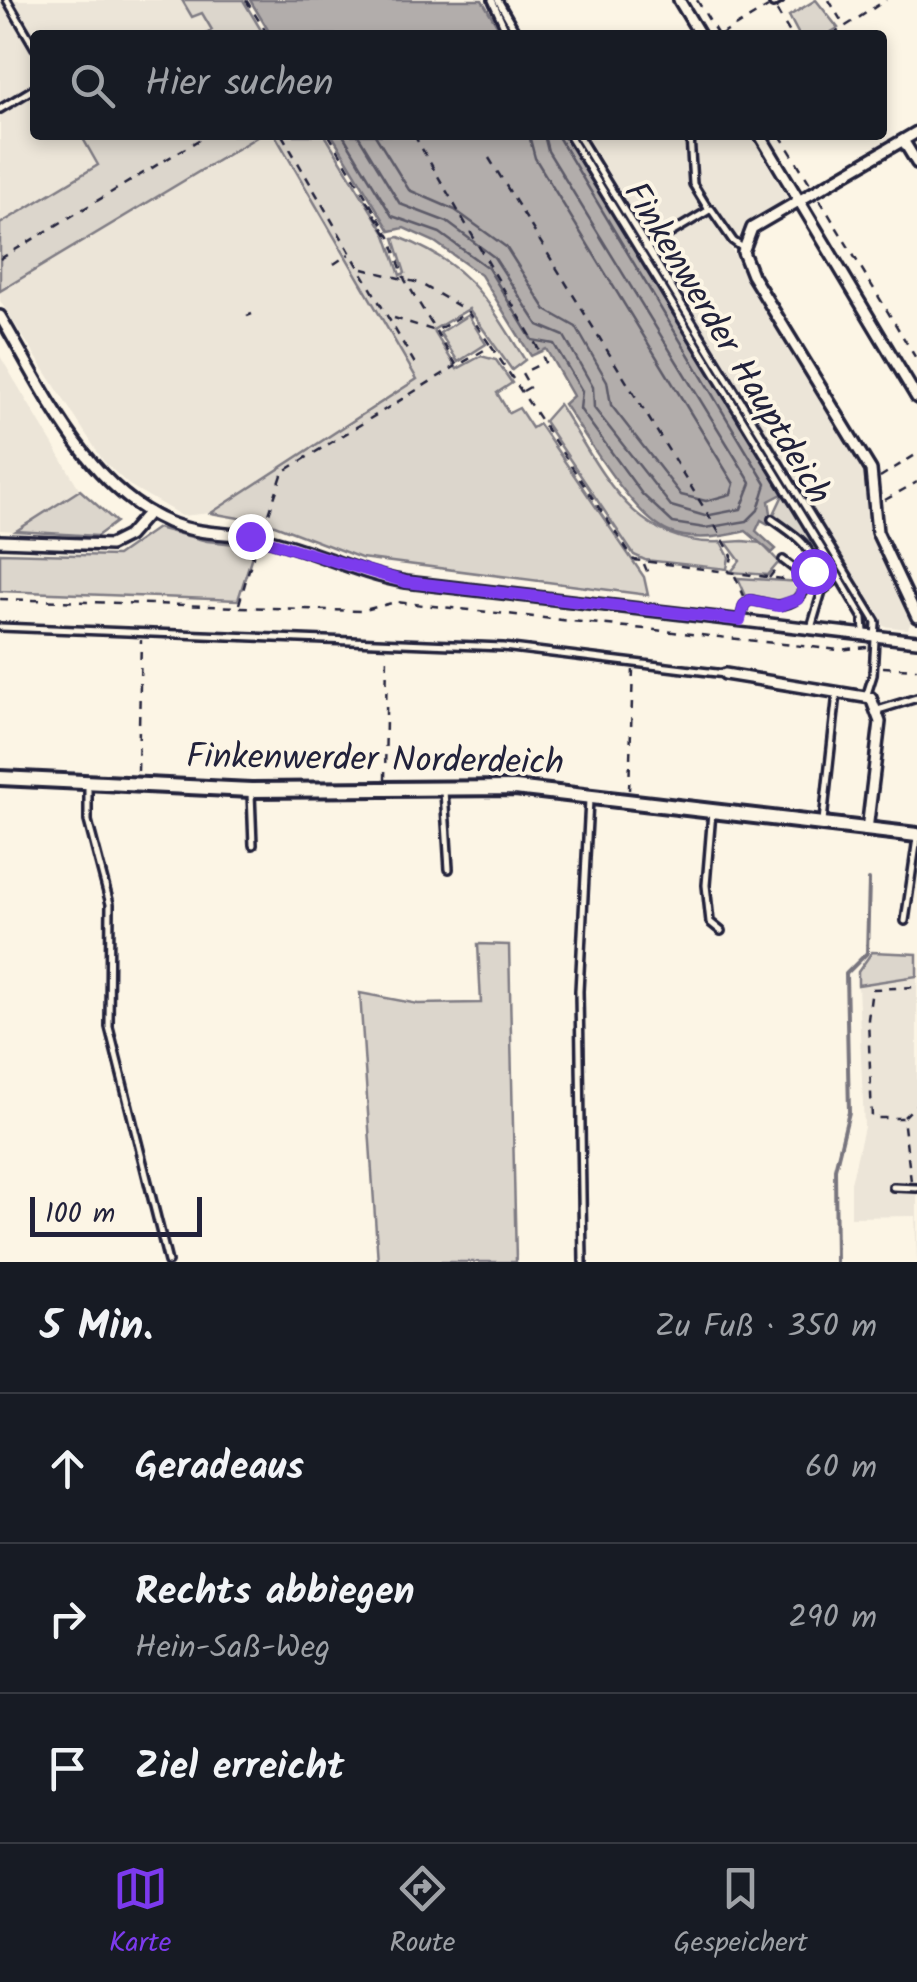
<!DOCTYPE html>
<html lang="de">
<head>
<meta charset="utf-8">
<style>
	:root { --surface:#171b24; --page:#20242c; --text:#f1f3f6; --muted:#9ea1a6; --line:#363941; --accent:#7c3aed }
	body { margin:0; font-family:Kalam,sans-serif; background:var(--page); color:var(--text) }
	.scale { position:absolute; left:30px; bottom:25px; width:172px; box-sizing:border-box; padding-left:10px; border:5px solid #22223b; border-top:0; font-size:28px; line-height:35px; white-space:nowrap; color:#22223b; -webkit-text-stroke:8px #fcf5e5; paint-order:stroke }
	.stop { position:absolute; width:30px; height:30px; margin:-22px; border:8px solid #7c3aed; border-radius:50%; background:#fff }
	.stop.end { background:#7c3aed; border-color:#fff; box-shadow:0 2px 10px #0008 }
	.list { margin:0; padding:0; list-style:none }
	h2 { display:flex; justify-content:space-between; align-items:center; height:130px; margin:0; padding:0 40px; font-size:42px }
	h2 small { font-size:32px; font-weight:400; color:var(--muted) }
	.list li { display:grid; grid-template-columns:65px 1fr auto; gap:30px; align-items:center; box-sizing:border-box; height:150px; padding:0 40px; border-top:2px solid var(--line) }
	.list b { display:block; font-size:38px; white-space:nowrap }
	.list p { margin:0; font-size:32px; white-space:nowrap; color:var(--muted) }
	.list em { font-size:32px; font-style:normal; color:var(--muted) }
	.icon { flex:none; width:55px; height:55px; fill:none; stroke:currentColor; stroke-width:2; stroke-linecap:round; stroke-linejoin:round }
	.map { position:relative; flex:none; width:917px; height:1262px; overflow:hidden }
	.search { position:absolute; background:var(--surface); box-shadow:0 5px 15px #0003; left:30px; right:30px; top:30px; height:110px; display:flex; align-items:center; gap:25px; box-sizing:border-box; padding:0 35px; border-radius:10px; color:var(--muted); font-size:38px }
	.sheet { height:580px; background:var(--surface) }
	nav { display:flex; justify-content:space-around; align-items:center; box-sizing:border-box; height:140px; border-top:2px solid var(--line); background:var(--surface); font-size:28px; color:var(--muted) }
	nav a { display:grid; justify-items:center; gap:5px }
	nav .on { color:var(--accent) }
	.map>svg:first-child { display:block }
	.built { fill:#ece5d8 }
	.green { fill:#dcd6cc; stroke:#7f7c84; stroke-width:2.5 }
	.water { fill:#b2adab; stroke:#78757e; stroke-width:2.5 }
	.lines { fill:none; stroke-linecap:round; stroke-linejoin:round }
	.shore { stroke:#5c5a68; stroke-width:2.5 }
	.stream { stroke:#78757e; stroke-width:4 }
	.lane-casing { stroke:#22223b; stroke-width:12 }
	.street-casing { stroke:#22223b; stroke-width:16 }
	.secondary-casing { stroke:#22223b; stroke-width:20 }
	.path { stroke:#22223b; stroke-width:2.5; stroke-dasharray:8 8; stroke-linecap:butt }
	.lane { stroke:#fcf5e5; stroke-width:5 }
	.street { stroke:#fcf5e5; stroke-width:9 }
	.secondary { stroke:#fcf5e5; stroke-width:12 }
	.route { stroke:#7c3aed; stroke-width:12 }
	.labels { text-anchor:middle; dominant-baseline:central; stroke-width:8; stroke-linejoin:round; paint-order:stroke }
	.street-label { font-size:35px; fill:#22223b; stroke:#fcf5e5 }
</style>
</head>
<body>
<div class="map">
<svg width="917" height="1262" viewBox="0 0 917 1262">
	<rect width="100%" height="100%" fill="#fcf5e5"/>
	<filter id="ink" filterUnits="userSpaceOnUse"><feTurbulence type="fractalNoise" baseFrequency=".01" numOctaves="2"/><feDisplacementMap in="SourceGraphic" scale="20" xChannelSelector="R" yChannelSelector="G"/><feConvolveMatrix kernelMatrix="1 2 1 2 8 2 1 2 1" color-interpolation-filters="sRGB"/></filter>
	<g filter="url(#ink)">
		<path class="built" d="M 0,0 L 182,0 L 192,16 L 201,12 L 212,31 L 205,35 L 35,35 L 35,135 L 81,135 L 99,164 L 0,224 Z
			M 260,135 L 275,135 L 417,379 L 211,513 L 182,516 L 129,485 L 104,462 L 0,301 L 0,291 Z
			M 586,135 L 751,135 L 789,201 L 727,242 L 866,472 L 871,531 L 911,622 L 908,629 L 883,626 Z
			M 0,356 L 80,490 L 16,531 L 0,530 Z
			M 917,976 L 917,1262 L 915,1216 L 851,1217 L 851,1183 L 864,1127 L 858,985 Z"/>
		<path class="green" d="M 182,0 L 243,0 L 264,35 L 205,35 L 212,30 L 202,13 L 192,17 Z
			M 816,0 L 838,28 L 826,35 L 799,35 L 789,16 Z
			M 81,135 L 260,135 L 0,291 L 0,224 L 98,165 Z
			M 275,135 L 325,135 L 386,235 L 400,275 L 405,273 L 394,238 L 399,237 C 469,264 487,299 525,360 L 512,370 L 469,309 L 433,330 L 457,369 L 481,356 L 496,360 L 512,383 L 497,393 L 509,413 L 519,408 L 532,428 L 539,424 L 644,577 L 648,595 L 361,558 L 272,524 L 211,513 L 417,379 Z
			M 468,315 L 486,344 L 458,362 L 440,333 Z
			M 559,404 C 601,469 632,547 721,542 L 729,557 L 727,569 L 645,560 L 634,555 L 544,421 Z
			M 80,490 L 116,522 L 97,536 L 16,531 Z
			M 784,493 L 829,567 L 818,569 L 809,541 L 774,514 Z
			M 157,528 L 207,541 L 255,546 L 238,600 L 0,591 L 0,553 L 117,556 Z
			M 743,541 L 761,543 L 779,562 L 768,575 L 731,572 L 740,561 L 726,542 Z
			M 738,578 L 801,582 L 801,584 L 793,596 L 777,601 L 746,596 Z
			M 478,944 L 509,945 L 516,1262 L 378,1262 L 360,993 L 418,1004 L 481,1003 Z
			M 872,952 L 917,954 L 917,976 L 858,985 L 858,972 Z"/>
		<path class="water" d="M 250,0 L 482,0 L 503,35 L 271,35 Z
			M 332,135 L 565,135 L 784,493 L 769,501 L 772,519 L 768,524 L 761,520 L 756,531 L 776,549 L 772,553 L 746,531 C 723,537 694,542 669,532 C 633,517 587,437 564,404 L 573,396 L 546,349 L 531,356 L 481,275 L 435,242 L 404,228 L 390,231 Z"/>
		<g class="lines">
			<path class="shore" d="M 343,135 L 392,216 L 440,233 L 488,268 L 532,340 L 554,344 L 582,391 L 580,409 L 642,494 L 673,523 L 705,528 L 747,521 L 758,510 L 766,484 L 557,135
				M 358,135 L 400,204 L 447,222 L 494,257 L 538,325 L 564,336 L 593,387 L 594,408 L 671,506 L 705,516 L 741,509 L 751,483 L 548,151 L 544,135
				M 375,135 L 409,190 L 455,210 L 506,247 L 546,310 L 576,327 L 607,381 L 611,405 L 681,495 L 706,501 L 731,494 L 734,484 L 535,158 L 529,135"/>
			<path class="stream" d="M 836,1262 L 835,1169 L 849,1112 L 846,974 L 867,953 L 869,880"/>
			<g class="lane-casing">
				<path id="lane" d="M 7,0 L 35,48
					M 492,0 L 508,35
					M 498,0 L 518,35
					M 773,4 L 780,0
					M 0,109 L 35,88
					M 569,135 L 839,577 L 863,618 L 864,632
					M 578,135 L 876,622 L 873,675 L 867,694
					M 690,136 L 693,184 L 709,210
					M 646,248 L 711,209 L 733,241 L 744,249
					M 783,560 L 810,581
					M 740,620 L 744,605 L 750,600 C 761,601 771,606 782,605 C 793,604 801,597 807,587 C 826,553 797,537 772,519
					M 0,627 L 503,647 L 725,674
					M 811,628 L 822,591 L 839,577
					M 878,710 L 917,698
					M 88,785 L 88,821 L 110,904 L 109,1027 L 168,1262
					M 444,791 L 449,869
					M 251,793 L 253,845
					M 712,812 L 706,885 L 710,922 L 721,931
					M 823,821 L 837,693
					M 905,921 L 917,838
					M 893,1187 L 917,1188
					M 583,1262 L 579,991 L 589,800"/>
			</g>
			<g class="street-casing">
				<path id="street" d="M 679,0 L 700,35
					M 917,132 L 752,228 L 743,252 L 752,275 L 871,470 L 877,532 L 917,617
					M 760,135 L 917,398
					M 903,140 L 917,163
					M 0,316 C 43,388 85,486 168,522 C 200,536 233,532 266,539 C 314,550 357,574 406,582 L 917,641
					M 0,541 L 110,545 L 128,536 L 149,512
					M 725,674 L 871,698 L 880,722 L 867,830"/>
			</g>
			<g class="secondary-casing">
				<path id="secondary" d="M 0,778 L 251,790 L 515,788 L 917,835"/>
			</g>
			<path class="path" d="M 246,0 L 268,35
				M 697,0 L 718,35
				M 829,0 L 843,24
				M 777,11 L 791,35
				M 721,35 L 768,7
				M 832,35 L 886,0
				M 282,135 L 418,369
				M 329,135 L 390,237 L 405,280 L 457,366 L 491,346 L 634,560 L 798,581
				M 414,135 L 539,350
				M 780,135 L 811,185
				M 489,158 L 720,534 L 732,556 L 729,572
				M 366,200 L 390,240
				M 820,200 L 917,360
				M 0,259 L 207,135
				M 334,264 L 349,254
				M 363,269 L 419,283 L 466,310
				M 247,316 L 252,314
				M 394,318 L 436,331 L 468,312 L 490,345
				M 523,391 L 530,387 L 522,373 L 545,362 L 542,355
				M 880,477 L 917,454
				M 885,500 L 917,482
				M 264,528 L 283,472 L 456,366
				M 644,564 L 649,576
				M 735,576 L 744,596
				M 769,578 L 779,565
				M 0,599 L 361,611 L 396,602 L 839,650 L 867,647
				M 239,604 L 255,549
				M 883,667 L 917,669
				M 138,771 L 141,640
				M 385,779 L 387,652
				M 629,790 L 633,669
				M 904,1117 L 917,1104
				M 911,1181 L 903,1118 L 872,1118 L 868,1019 L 872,989 L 917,987"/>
			<use href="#lane" class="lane"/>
			<use href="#street" class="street"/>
			<use href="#secondary" class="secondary"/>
		</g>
	</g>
	<g class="lines" filter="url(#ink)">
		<path class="route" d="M 250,536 L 406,582 L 740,620 L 744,605 L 750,600 L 779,606 L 798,599 L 813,571"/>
	</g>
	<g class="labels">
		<g class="street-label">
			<text transform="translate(726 344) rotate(59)">Finkenwerder Hauptdeich</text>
			<text transform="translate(375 761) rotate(1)">Finkenwerder Norderdeich</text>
		</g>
	</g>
</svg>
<div class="scale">100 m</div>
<div class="stop" style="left:813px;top:571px"></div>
<div class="stop end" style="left:250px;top:536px"></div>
<div class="search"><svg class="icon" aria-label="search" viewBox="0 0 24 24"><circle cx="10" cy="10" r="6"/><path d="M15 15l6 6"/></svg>Hier suchen</div>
</div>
<section class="sheet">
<h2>5 Min.<small>Zu Fuß · 350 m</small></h2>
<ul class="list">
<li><svg class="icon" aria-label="ahead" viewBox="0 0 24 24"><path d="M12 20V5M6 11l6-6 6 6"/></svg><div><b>Geradeaus</b></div><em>60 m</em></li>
<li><svg class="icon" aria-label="right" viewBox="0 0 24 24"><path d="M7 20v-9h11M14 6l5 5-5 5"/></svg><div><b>Rechts abbiegen</b><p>Hein-Saß-Weg</p></div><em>290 m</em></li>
<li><svg class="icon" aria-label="arrive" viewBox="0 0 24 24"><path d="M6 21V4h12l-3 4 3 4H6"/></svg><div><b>Ziel erreicht</b></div></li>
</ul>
</section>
<nav>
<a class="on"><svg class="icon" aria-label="map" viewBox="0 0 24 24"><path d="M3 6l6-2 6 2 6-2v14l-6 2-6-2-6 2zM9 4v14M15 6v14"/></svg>Karte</a>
<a><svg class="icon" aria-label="directions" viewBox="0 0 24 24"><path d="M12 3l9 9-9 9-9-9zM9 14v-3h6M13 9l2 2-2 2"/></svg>Route</a>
<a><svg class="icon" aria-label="saved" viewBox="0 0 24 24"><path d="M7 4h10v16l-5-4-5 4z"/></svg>Gespeichert</a>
</nav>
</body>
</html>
